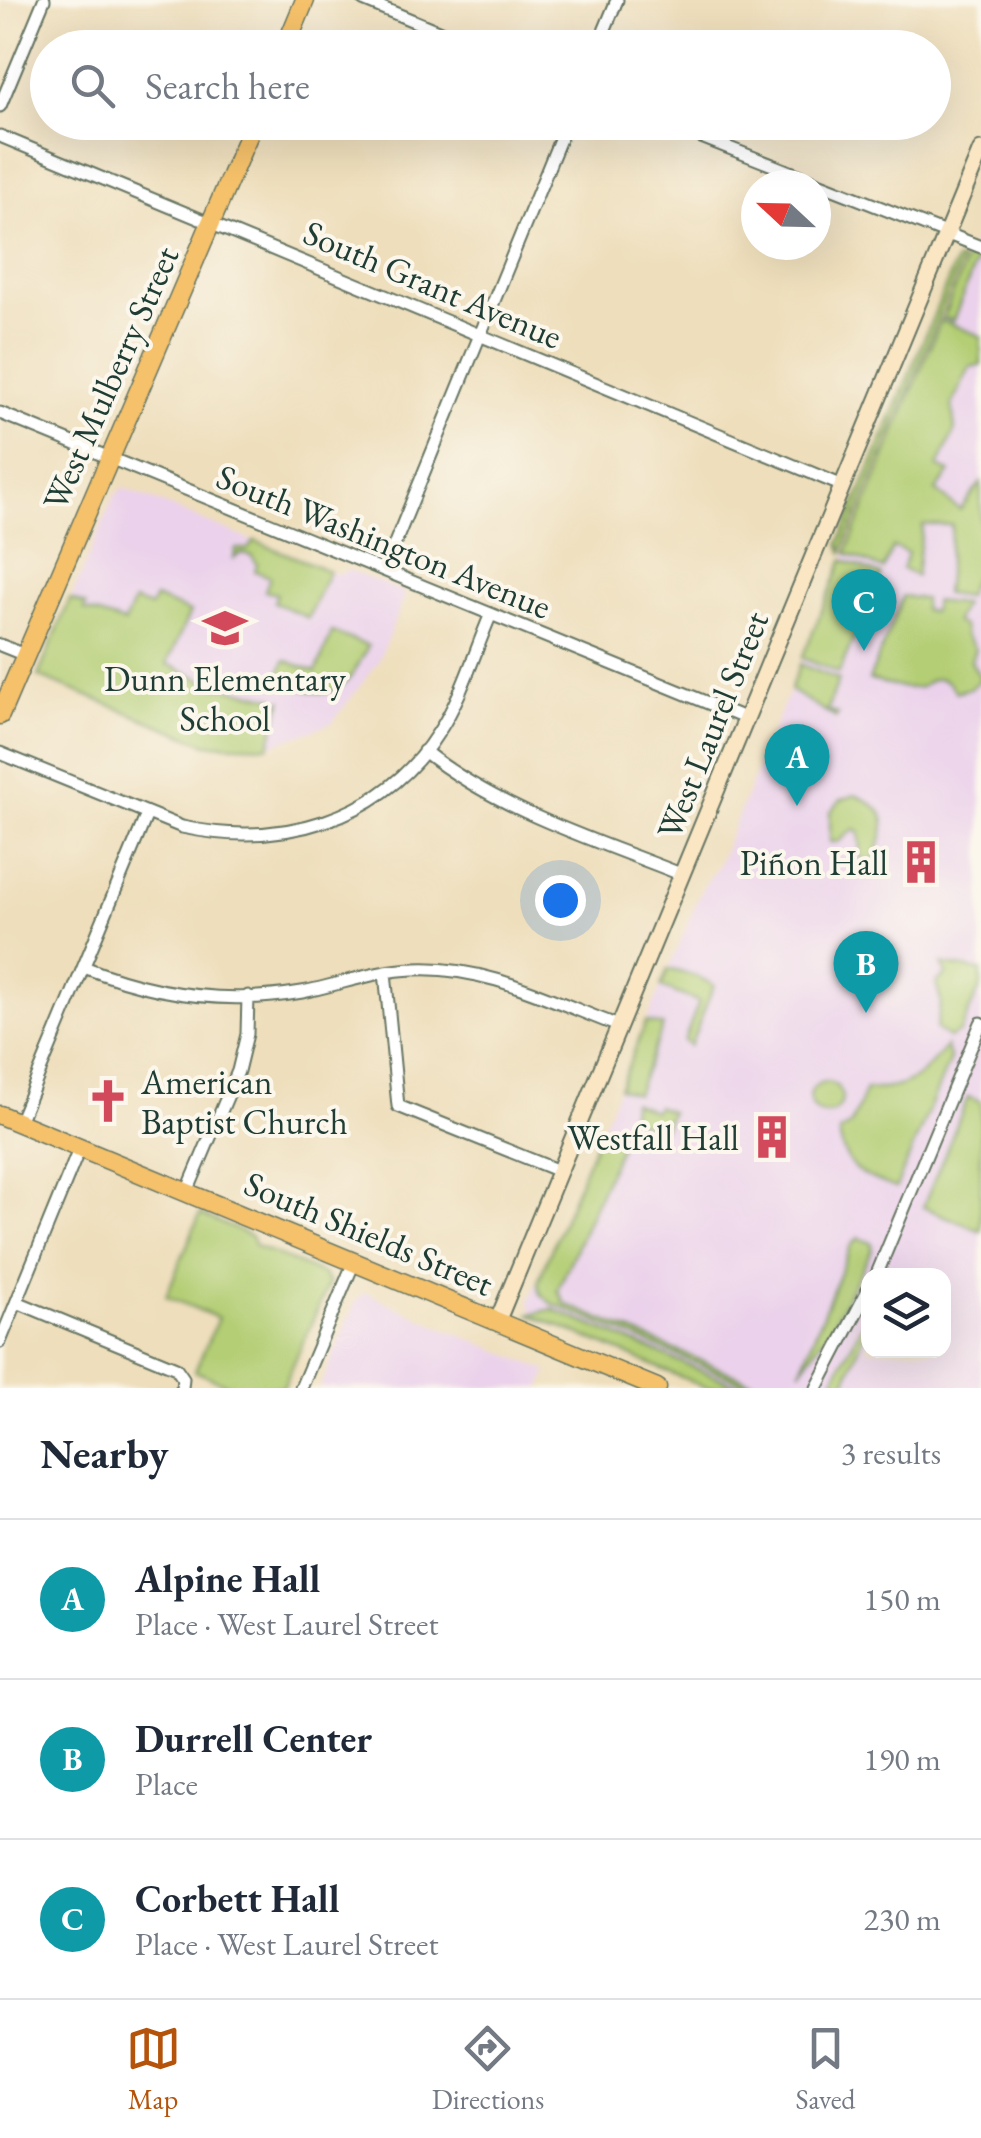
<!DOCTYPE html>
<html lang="en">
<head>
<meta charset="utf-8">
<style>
	:root { --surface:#fff; --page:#f6f6f7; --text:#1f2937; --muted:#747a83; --line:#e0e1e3; --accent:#b45309 }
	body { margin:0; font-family:"EB Garamond",serif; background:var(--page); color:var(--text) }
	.controls { position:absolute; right:30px; bottom:30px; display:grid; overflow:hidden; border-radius:20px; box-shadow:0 10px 40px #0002 }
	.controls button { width:90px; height:90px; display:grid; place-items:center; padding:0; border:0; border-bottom:2px solid var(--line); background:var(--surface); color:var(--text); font:50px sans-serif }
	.compass { position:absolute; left:741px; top:170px; width:90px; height:90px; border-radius:50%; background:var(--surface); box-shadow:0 10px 40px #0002; rotate:292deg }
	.you { position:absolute; left:560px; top:900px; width:35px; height:35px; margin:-25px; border:8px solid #fff; border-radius:50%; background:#1a73e8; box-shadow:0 0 0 15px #1a73e833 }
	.badge { display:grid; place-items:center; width:65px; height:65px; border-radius:50%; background:var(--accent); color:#fff; font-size:32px; font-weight:700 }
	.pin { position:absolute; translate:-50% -82px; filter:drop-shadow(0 2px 5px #0008) }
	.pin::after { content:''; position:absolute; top:52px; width:35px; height:30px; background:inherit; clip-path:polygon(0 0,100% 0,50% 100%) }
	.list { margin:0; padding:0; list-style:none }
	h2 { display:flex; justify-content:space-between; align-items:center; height:130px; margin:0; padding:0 40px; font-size:42px }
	h2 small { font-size:32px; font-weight:400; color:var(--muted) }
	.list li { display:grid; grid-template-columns:65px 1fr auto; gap:30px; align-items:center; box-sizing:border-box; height:160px; padding:0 40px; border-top:2px solid var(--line) }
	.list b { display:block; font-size:38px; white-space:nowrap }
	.list p { margin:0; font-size:32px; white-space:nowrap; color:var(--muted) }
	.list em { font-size:32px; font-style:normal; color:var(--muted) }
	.icon { flex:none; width:55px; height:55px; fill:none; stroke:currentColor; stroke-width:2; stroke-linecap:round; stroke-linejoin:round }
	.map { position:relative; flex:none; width:981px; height:1388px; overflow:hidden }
	.search { position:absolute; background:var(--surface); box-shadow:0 10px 40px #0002; left:30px; right:30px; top:30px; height:110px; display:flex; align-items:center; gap:25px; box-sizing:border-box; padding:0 35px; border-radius:55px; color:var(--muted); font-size:38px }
	.sheet { height:610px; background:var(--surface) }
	nav { display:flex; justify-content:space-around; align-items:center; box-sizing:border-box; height:140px; border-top:2px solid var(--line); background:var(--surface); font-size:28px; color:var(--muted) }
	nav a { display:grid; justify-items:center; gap:5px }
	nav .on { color:var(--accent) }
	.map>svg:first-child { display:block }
	.built { fill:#ebd1eb; fill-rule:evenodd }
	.green { fill:#b4ce74; stroke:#6a8654; stroke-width:2.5 }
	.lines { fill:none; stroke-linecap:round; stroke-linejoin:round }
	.minor-casing { stroke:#677563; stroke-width:15 }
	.secondary-casing { stroke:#677563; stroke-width:19 }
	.primary-casing { stroke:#677563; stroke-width:21 }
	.minor { stroke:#fff; stroke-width:11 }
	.secondary { stroke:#fbe6c4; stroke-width:15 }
	.primary { stroke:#f5c16b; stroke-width:18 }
	.labels { text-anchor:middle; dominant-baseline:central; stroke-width:8; stroke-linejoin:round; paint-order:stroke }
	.street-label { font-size:35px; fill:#1f3d34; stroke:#fbf7ec }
	.poi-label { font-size:35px; fill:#1f3d34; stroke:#fbf7ec; text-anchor:end }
</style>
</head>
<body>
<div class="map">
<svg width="981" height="1388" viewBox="0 0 981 1388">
	<rect width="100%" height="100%" fill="#fbf7ec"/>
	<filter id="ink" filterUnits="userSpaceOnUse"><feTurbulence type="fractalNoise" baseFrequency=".01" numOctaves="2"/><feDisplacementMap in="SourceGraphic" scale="20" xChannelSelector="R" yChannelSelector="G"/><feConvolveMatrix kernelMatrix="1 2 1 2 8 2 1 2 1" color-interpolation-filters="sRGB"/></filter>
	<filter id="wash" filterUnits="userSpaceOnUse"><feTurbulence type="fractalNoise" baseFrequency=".0048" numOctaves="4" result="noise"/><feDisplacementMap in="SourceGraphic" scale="40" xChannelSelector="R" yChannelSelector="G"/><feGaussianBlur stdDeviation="2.25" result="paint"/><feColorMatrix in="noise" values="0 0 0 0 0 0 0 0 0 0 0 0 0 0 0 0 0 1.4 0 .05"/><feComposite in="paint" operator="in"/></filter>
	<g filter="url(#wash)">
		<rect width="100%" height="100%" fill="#eedebb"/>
		<path class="built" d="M 981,224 L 981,1388 L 705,1388 L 533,1317 L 529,1301 L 703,887 L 717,867 ZM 868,1276 L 944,1276 L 944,1350 L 868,1350 Z
			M 124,488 L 328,572 L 340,574 L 348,570 L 406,593 L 378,662 L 332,723 L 266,747 L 206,744 L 39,676 L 114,496 Z
			M 365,1292 L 433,1324 L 548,1371 L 541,1388 L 320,1388 L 356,1301 Z"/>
		<path class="green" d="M 968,256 L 977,259 L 953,321 L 943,317 Z
			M 962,260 L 842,552 L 839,544 L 956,261 Z
			M 941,320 L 981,336 L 981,365 L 970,367 L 952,405 L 955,430 L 938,467 L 950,472 L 936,491 L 960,510 L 981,483 L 981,560 L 966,597 L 945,594 L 952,525 L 923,525 L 916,576 L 902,569 L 908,553 L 893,547 L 883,569 L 846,553 Z
			M 255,541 L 329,571 L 308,618 L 274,602 L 277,594 L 265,591 L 270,577 L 255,571 L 257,564 L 252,556 L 242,553 L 234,558 L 236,549 L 248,549 Z
			M 843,560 L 881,575 L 839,673 L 802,658 Z
			M 903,596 L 924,599 L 923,610 L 932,612 L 934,601 L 963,604 L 955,622 L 963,626 L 965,636 L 975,649 L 971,661 L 981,679 L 971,688 L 956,692 C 951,685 945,677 935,679 C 930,679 926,685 921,687 C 905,691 884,683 869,680 Z
			M 155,598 L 190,612 L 167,664 L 217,686 L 276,698 L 276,707 L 283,699 L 269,746 L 206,744 L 38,676 L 70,599 L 86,605 L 84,610 L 124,623 L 134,601 L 150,607 Z
			M 332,632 L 368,646 C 343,701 327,700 277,679 L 285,660 L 316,672 Z
			M 800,664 L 839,680 L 827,710 L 838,715 L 836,718 L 790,690 Z
			M 855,795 C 896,811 886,829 872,863 L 862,860 L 859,831 L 854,829 L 838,842 L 830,842 L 830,812 L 841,800 Z
			M 942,964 L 981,971 L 981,986 L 960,1032 L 949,1038 L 936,1029 L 941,1002 L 936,983 L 947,974 Z
			M 668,969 L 696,976 L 714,985 L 690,1046 L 684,1041 L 699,1002 L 661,987 Z
			M 646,1022 L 663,1026 L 636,1094 L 619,1088 Z
			M 946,1046 L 950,1060 L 896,1188 C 863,1176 844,1171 839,1132 L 851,1125 L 866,1089 C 907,1091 922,1077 946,1046 Z
			M810 1098a16 16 0 1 1 32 0a16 16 0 1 1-32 0Z
			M 968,1097 L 981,1102 L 981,1231 L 923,1207 Z
			M 632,1102 L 654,1111 L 657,1106 L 671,1112 L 663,1130 L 630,1119 Z
			M 600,1131 L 616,1138 L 620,1146 L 558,1290 L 565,1304 L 767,1388 L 756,1388 L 551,1303 L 540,1293 L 538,1282 Z
			M 200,1214 L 251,1236 L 255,1246 L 323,1274 L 329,1283 L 283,1388 L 235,1388 L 195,1371 L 218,1318 L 166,1296 Z
			M 859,1238 L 872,1243 L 872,1250 L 831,1327 L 800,1371 L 851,1245 Z
			M 552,1309 L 744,1388 L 707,1388 L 530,1314 Z
			M 868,1313 L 868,1326 L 843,1388 L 829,1388 Z"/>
	</g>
	<g filter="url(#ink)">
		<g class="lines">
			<g class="minor-casing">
				<path id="minor" d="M 363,0 L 479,48
					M 597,48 L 617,0
					M 0,106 L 44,0
					M 663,122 L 981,247
					M 0,136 L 843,486
					M 0,413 L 747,719
					M 384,570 L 567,122
					M 0,645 L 25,655
					M 424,751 C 500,811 595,840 683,875
					M 0,753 L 182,827 C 280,848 382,821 438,733 C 462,697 474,653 491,614
					M 84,967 C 154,995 227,1005 302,992 C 339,985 376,970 414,969 C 485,965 554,1002 619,1026
					M 385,972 L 398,1106 L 559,1171
					M 19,1122 L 147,814
					M 187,1192 L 238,1071 L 247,1034 L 248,996
					M 876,1276 L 981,1023
					M 17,1302 L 176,1368 L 183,1378 L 182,1388
					M 0,1342 L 80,1147
					M 301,1388 L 354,1262
					M 817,1388 L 868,1290"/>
			</g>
			<g class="secondary-casing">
				<path id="secondary" d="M 497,1322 L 981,150"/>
			</g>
			<g class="primary-casing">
				<path id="primary" d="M 285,48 L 305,0
					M 0,715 L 254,122
					M 0,1115 L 657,1388"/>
			</g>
			<use href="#minor" class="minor"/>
			<use href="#secondary" class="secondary"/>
			<use href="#primary" class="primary"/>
		</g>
	</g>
	<defs>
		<g id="school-bare" transform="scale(3.45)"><path d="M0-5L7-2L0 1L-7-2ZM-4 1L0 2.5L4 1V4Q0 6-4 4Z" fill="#d1495b" stroke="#fbf7ec" stroke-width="2.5" paint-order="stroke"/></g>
		<g id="building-bare" transform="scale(3.45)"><path d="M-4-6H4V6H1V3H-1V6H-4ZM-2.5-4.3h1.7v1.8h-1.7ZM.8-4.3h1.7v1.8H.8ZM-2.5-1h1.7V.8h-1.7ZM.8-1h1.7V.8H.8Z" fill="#d1495b" stroke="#fbf7ec" stroke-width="2.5" paint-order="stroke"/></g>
		<g id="church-bare" transform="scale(3.45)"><path d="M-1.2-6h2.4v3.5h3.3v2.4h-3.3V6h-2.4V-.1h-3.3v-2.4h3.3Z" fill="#d1495b" stroke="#fbf7ec" stroke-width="2.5" paint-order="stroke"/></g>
	</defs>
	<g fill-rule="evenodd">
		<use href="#school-bare" x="225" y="628"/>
		<use href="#building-bare" x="921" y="862"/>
		<use href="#church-bare" x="108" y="1101"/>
		<use href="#building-bare" x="772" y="1137"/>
	</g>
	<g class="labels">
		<g class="street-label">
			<text transform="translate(433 284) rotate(23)">South Grant Avenue</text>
			<text transform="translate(110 378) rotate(-66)">West Mulberry Street</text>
			<text transform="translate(384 541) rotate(22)">South Washington Avenue</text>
			<text transform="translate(712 725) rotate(-68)">West Laurel Street</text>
			<text transform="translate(369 1233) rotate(23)">South Shields Street</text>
		</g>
		<g class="poi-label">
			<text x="225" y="678" text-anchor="middle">Dunn Elementary<tspan x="225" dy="40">School</tspan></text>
			<text x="888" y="862">Piñon Hall</text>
			<text x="141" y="1081" text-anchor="start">American<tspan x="141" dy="40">Baptist Church</tspan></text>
			<text x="739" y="1137">Westfall Hall</text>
		</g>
	</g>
</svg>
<div class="controls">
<button><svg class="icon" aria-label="layers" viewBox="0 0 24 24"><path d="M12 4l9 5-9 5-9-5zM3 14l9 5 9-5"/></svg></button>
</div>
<svg class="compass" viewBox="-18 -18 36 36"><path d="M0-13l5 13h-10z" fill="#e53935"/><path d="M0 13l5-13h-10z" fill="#747a83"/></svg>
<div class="you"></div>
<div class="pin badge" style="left:797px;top:806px;background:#0f9aa8">A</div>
<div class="pin badge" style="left:866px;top:1013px;background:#0f9aa8">B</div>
<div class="pin badge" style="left:864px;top:651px;background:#0f9aa8">C</div>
<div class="search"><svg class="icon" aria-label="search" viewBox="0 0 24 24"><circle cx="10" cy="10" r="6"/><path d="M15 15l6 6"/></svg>Search here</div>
</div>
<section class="sheet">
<h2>Nearby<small>3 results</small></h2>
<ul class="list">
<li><span class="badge" style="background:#0f9aa8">A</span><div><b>Alpine Hall</b><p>Place · West Laurel Street</p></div><em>150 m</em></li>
<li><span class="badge" style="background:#0f9aa8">B</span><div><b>Durrell Center</b><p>Place</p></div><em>190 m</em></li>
<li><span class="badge" style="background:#0f9aa8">C</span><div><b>Corbett Hall</b><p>Place · West Laurel Street</p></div><em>230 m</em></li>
</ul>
</section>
<nav>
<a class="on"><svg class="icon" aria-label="map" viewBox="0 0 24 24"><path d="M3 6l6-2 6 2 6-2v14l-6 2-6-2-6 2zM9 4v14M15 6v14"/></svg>Map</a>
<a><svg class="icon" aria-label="directions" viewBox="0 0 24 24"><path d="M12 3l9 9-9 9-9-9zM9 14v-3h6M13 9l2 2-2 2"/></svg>Directions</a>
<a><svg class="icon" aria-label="saved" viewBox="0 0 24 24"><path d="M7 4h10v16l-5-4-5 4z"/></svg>Saved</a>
</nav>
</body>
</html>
